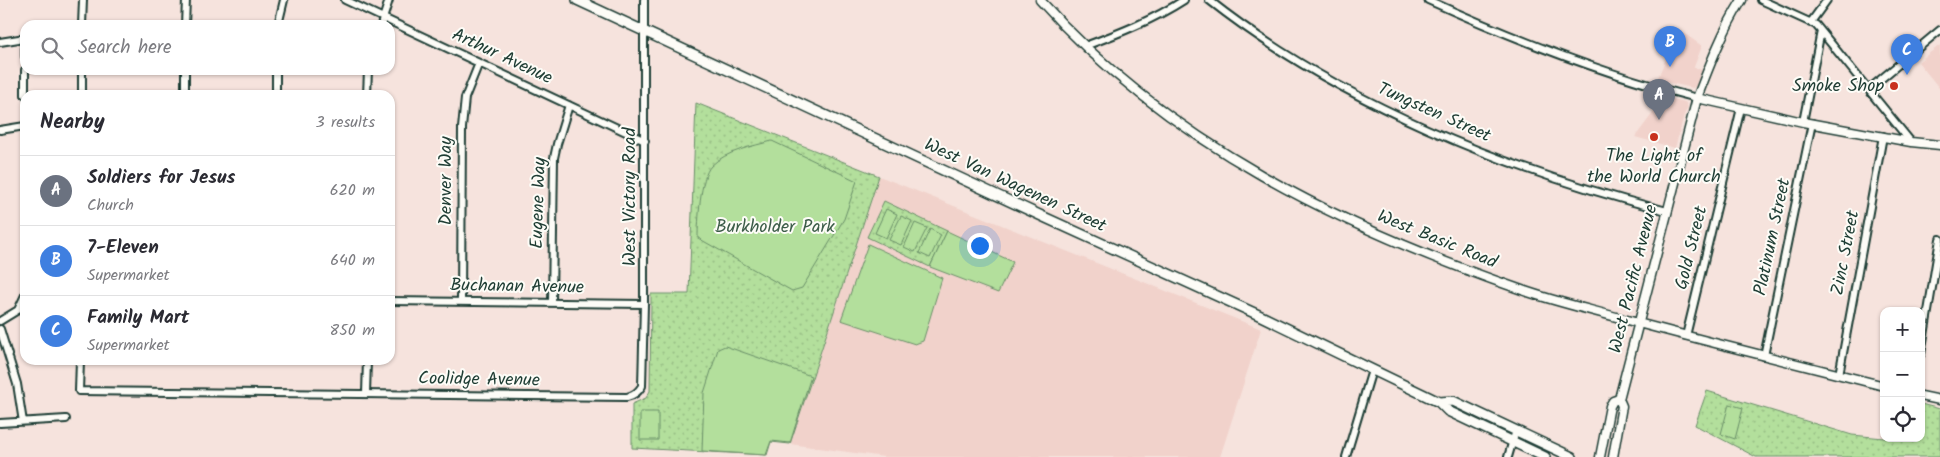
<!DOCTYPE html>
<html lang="en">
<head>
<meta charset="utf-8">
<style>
	:root { --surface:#fff; --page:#f2f2f3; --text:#2b2b33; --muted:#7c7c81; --line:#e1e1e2; --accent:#1a73e8 }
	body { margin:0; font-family:Kalam,sans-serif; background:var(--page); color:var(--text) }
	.controls { position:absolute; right:15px; bottom:15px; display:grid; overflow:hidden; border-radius:10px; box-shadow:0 1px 4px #0004 }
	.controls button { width:45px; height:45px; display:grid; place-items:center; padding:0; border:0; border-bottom:1px solid var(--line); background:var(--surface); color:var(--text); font:25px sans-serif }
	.you { position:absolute; left:979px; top:245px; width:18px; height:18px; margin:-12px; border:4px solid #fff; border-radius:50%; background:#1a73e8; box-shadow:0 0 0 8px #1a73e833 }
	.badge { display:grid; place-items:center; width:32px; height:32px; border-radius:50%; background:var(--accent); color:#fff; font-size:16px; font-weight:700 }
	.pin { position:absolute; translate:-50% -41px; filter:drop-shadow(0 1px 2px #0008) }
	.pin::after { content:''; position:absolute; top:26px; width:18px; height:15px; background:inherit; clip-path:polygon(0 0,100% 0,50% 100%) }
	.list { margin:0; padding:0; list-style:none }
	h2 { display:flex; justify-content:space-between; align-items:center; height:65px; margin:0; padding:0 20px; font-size:21px }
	h2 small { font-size:16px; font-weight:400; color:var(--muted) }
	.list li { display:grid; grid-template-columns:32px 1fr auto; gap:15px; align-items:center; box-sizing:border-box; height:70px; padding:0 20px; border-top:1px solid var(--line) }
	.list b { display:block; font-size:19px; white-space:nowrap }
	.list p { margin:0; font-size:16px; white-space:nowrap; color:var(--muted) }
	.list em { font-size:16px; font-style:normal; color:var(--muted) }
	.icon { flex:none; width:28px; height:28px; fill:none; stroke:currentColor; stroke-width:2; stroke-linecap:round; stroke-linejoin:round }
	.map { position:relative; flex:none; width:1940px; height:457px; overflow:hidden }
	.search { position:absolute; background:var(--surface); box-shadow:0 1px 4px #0004; left:20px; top:20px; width:375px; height:55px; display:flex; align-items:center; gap:12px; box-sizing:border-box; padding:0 18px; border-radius:15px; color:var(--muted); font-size:19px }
	.panel { position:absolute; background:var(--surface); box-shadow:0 1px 4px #0004; left:20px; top:90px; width:375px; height:275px; border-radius:15px }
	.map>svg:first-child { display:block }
	.built { fill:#f1d2cb }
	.park { fill:url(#park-dots); stroke:#698e68 }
	.pitch { fill:#b3df9c; stroke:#698e68 }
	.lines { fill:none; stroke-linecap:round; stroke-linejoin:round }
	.minor-casing { stroke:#1f3d34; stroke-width:10 }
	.tertiary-casing { stroke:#1f3d34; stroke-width:11 }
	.secondary-casing { stroke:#1f3d34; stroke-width:12 }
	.minor { stroke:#fdfcf7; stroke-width:6 }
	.tertiary { stroke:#fdfcf7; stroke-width:8 }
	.secondary { stroke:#fdfcf7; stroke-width:9 }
	.poi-dot { fill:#c8321e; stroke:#fdfcf7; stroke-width:2 }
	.labels { text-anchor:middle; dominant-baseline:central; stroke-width:4; stroke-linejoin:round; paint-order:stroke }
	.street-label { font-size:18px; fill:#1f3d34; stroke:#fdfcf7 }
	.poi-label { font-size:18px; fill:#1f3d34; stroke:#fdfcf7; text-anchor:end }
	.park-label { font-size:18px; fill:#3d5d49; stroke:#fdfcf7 }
</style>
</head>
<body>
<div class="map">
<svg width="1940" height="457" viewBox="0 0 1940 457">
	<defs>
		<pattern id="park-dots" width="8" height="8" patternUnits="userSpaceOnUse" patternTransform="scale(1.25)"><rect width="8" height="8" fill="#b3df9c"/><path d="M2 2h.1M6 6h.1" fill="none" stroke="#9ac087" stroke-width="1.8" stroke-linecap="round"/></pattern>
	</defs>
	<rect width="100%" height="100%" fill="#f6e3dd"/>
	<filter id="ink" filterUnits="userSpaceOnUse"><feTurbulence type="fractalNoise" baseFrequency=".02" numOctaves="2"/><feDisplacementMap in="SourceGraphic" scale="10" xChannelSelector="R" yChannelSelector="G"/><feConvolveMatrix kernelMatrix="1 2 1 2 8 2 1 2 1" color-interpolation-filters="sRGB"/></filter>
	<g filter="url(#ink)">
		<path class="built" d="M 1678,29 L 1702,46 L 1694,67 L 1702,70 L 1696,86 L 1693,88 L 1657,80 Z
			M 1940,45 L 1940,89 L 1918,62 Z
			M 1665,97 L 1685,102 L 1688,107 L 1684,115 L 1675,148 L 1635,137 Z
			M 879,176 L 1261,329 L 1220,457 L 884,457 L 790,444 Z"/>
		<path class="park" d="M 696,103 L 879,176 L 790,444 L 771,442 L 767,455 L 632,448 L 632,404 L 646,398 L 650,391 L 651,294 L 689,294 Z
			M 884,201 L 947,231 L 930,267 L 867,237 Z
			M 1707,391 L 1852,435 L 1884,438 L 1921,438 L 1921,404 L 1940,409 L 1940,457 L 1756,457 L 1695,425 Z"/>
		<path class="pitch" d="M 772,141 L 857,181 L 844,219 L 802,288 L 792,291 L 698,238 C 698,222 700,177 711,166 C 726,151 753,146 772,141 Z
			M 886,209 L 897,214 L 886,238 L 875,233 Z
			M 901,216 L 912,221 L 901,245 L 889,240 Z
			M 915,223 L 927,228 L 915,252 L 904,247 Z
			M 930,229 L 941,235 L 930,258 L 919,253 Z
			M 947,231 L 1013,262 L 998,293 L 930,267 Z
			M 868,244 L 942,278 L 923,341 L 915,344 L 841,320 Z
			M 725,346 L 811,376 L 790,443 L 771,441 L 766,455 L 702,451 L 704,393 L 718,349 Z
			M 1729,404 L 1743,408 L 1735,439 L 1721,434 Z
			M 640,412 L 658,412 L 658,440 L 640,440 Z"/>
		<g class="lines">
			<g class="minor-casing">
				<path id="minor" d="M 345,0 L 645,141
					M 1209,0 C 1338,102 1508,171 1667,211
					M 1428,0 C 1516,40 1603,74 1697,98
					M 1761,0 L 1816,25 L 1911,142
					M 1811,22 L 1827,0
					M 82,25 L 83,0
					M 185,25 L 186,0
					M 278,25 L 284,0
					M 381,25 L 389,0
					M 25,38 L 25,56
					M 0,42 L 25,38
					M 1085,46 C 1120,33 1153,20 1184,0
					M 25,70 L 25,95
					M 1869,89 L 1940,30
					M 82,95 L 82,70
					M 185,95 L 185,70
					M 276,95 L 276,70
					M 367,95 L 368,70
					M 1803,122 L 1821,31
					M 0,130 L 25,126
					M 390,301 L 644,304
					M 461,302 L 462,128 L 465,98 L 479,63
					M 552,303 L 554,158 L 557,144 L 569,105
					M 0,321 L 18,310 L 25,295
					M 0,329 L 17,384 L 23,422
					M 1686,336 L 1741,108
					M 1921,354 L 1940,239
					M 1764,356 L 1812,123
					M 80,360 L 79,391 L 627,397 C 635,395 638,392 642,386 L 644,304 L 644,0
					M 1839,375 L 1883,136
					M 366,394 L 367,360
					M 0,423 L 66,419
					M 1346,457 L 1372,370
					M 1508,457 L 1516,430"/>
			</g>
			<g class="tertiary-casing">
				<path id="tertiary" d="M 1040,0 C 1168,143 1343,228 1522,290 C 1556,302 1592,310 1627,320 C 1712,343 1798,364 1884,386
					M 1697,98 L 1803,122 L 1911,142 L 1940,145
					M 1921,396 L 1940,400
					M 1600,457 L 1610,406 L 1613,401 L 1619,399
					M 1613,457 L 1622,406 L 1619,399 L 1697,98 C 1710,64 1723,30 1742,0"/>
			</g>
			<g class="secondary-casing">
				<path id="secondary" d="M 577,0 L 1046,218 L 1261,316 L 1439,402 L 1448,411 L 1545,457
					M 1439,402 L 1453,401 L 1572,457"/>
			</g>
			<use href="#minor" class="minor"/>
			<use href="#tertiary" class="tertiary"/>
			<use href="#secondary" class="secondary"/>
		</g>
	</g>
	<g class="poi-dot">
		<circle cx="1894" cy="86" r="5"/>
		<circle cx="1654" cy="137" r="5"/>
	</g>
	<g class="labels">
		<g class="street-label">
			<text transform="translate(502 57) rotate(25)">Arthur Avenue</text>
			<text transform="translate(1434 113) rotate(24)">Tungsten Street</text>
			<text transform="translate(446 181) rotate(-90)">Denver Way</text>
			<text transform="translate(1015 186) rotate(25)">West Van Wagenen Street</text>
			<text transform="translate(630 197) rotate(-90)">West Victory Road</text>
			<text transform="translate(539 203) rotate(-88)">Eugene Way</text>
			<text transform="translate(1773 237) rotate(-78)">Platinum Street</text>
			<text transform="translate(1437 240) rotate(22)">West Basic Road</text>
			<text transform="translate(1692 248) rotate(-76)">Gold Street</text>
			<text transform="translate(1846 253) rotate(-79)">Zinc Street</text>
			<text transform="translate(1634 279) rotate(-76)">West Pacific Avenue</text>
			<text transform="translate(517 287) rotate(1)">Buchanan Avenue</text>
			<text transform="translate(479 380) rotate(1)">Coolidge Avenue</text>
		</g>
		<g class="poi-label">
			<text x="1884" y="86">Smoke Shop</text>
			<text x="1654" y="156" text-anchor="middle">The Light of<tspan x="1654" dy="21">the World Church</tspan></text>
		</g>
		<g class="park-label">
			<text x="775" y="227">Burkholder Park</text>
		</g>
	</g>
</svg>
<div class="controls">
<button>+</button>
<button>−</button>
<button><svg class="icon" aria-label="locate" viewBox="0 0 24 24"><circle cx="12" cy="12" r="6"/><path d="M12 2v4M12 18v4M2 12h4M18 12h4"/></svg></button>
</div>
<div class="you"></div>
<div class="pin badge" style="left:1659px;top:120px;background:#6b7280">A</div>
<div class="pin badge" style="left:1670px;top:67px;background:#3f7fe0">B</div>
<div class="pin badge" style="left:1907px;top:75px;background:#3f7fe0">C</div>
<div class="search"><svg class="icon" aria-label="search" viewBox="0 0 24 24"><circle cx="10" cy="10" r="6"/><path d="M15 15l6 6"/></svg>Search here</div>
<section class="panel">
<h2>Nearby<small>3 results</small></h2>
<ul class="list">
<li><span class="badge" style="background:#6b7280">A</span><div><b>Soldiers for Jesus</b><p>Church</p></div><em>620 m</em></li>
<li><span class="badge" style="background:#3f7fe0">B</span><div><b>7-Eleven</b><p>Supermarket</p></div><em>640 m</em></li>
<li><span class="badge" style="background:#3f7fe0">C</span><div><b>Family Mart</b><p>Supermarket</p></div><em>850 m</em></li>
</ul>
</section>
</div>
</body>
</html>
